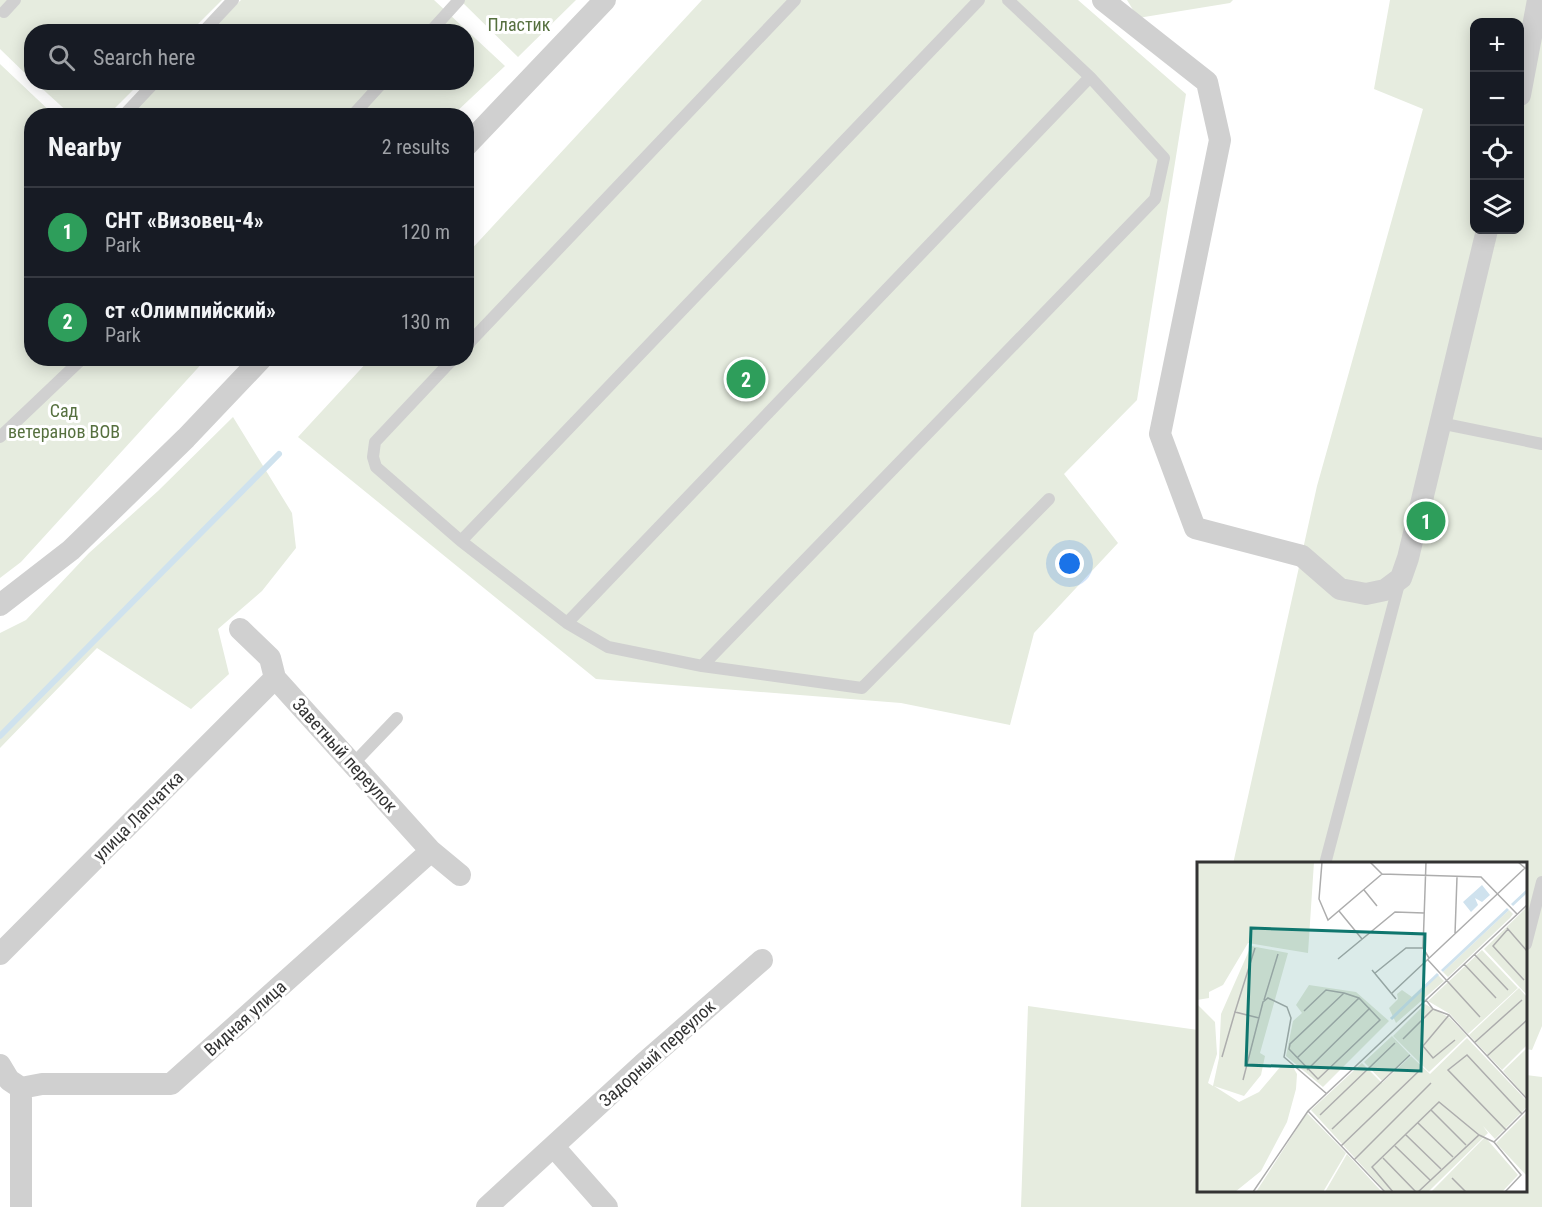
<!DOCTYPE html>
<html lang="en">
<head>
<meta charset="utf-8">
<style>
	:root { --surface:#171b24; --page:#20242c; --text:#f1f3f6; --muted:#9ea1a6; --line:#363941; --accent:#e63946 }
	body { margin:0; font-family:"Roboto Condensed",sans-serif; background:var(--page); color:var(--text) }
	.controls { position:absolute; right:18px; top:18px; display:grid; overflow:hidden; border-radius:12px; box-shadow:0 3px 15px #0003 }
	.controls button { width:54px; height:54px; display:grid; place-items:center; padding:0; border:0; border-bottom:2px solid var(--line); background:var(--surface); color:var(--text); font:30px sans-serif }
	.you { position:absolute; left:1070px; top:564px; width:21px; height:21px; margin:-15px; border:4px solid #fff; border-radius:50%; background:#1a73e8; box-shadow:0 0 0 9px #1a73e833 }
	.badge { display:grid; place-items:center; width:39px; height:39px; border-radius:50%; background:var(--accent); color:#fff; font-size:20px; font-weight:700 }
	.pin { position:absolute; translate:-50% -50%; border:3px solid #fff; box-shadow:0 2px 6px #0006 }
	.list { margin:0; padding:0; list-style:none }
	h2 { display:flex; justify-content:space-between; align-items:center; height:78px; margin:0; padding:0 24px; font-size:26px }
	h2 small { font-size:20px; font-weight:400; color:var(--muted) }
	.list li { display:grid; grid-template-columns:39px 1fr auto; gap:18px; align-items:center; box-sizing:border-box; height:90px; padding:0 24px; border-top:2px solid var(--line) }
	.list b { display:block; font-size:22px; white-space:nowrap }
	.list p { margin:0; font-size:20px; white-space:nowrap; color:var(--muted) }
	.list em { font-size:20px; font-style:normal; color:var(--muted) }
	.icon { flex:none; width:33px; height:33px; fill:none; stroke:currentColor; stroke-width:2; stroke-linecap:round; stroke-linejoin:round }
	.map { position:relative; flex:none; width:1542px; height:1207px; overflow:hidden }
	.search { position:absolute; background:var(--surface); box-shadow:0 3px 15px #0003; left:24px; top:24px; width:450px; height:66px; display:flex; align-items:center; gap:15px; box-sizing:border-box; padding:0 21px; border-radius:24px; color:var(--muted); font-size:22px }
	.panel { position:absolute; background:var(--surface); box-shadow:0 3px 15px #0003; left:24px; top:108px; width:450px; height:258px; border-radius:24px }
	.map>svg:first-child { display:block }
	.green { fill:#e6ecdf; fill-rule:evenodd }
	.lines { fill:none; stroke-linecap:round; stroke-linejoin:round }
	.stream { stroke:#cfe2ee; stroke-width:6 }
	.lane { stroke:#d0d0d0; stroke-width:12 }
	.street { stroke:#d0d0d0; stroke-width:22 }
	.labels { text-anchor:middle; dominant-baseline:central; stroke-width:6; stroke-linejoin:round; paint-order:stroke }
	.park-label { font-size:18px; fill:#56703f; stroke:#fff }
	.street-label { font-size:18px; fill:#333; stroke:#fff }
	.inset-river { fill:none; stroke:#cfe2ee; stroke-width:3 }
	.inset-road { fill:none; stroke:#adadad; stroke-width:1.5 }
	.view { fill:#0f766e; fill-opacity:0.15; stroke:#0f766e; stroke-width:3 }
	.inset-edge { fill:none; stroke:#333; stroke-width:3 }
</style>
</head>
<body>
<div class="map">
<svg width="1542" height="1207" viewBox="0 0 1542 1207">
	<rect width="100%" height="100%" fill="#fff"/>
	<path class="green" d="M 0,0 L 222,0 L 191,31 L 32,32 L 31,79 L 0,49 Z
		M 241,0 L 434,0 L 505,66 L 453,115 L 125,116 L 158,83 L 466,82 L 466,32 L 209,31 Z
		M 460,0 L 576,0 L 518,57 Z
		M 702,0 L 1078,0 L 1186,94 L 1137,400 L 1064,474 L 1118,543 L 1034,633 L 1010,725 L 901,703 L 596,679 L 298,437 L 370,359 L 466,358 L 467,254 Z
		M 1127,0 L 1233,0 L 1230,3 L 1138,18 Z
		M 1390,0 L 1542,0 L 1542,1026 L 1532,1050 L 1526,1049 L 1526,864 L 1233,864 L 1317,486 L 1423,109 L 1374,89 ZM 1474,22 L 1520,22 L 1520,230 L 1474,230 Z
		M 0,64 L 54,115 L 32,116 L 32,358 L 206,359 L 21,562 L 0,578 Z
		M 36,83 L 140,83 L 107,116 L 71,115 Z
		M 233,417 L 292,513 L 296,548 L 262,591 L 218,629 L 229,674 L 191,709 L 97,648 L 0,748 L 0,633 L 26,620 L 89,553 L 158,491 Z
		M 1028,1006 L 1198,1030 L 1198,1190 L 1526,1190 L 1526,1075 L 1542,1077 L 1542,1207 L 1021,1207 Z"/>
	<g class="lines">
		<path class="stream" d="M 0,736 L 279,454"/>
		<path class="lane" d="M 4,12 L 15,0
			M 203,32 L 233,0
			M 430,32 L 459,0
			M 123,116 L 155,82
			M 352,116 L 383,82
			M 466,346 L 795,0
			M 454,358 L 375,442 L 373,457 L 376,467 L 461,541 L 567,623 L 608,647 L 702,666 L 1155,199 L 1164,158 L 1090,77 L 1008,0
			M 1440,423 L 1542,444
			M 0,437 L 83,358
			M 461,541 L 979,0
			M 567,623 L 1090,77
			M 702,666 L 862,688 L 1049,499
			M 353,764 L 397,718
			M 1325,864 L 1400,580
			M 1526,944 L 1542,882"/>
		<path class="street" d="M 1103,0 L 1207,82 L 1220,140 L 1160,434 L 1195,528 L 1302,556 L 1340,589 L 1366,594 L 1385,590 L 1401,578 L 1408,558 L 1487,230
			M 1520,95 L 1538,0
			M 466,146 L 605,0
			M 0,605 L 71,550 L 186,438 L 262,358
			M 240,629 L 270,658 L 275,678 L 431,851 L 460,875
			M 0,954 L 275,678
			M 0,1065 L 9,1080 L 21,1088 L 21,1207
			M 21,1088 L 42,1084 L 171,1084 L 431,851
			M 554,1147 L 607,1207
			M 487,1207 L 643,1064 L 762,960"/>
	</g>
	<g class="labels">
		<g class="park-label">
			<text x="519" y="24">Пластик</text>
			<text x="64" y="410">Сад<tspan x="64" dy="21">ветеранов ВОВ</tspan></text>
		</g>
		<g class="street-label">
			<text transform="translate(345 755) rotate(48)">Заветный переулок</text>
			<text transform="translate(138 816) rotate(-45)">улица Лапчатка</text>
			<text transform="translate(245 1018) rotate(-42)">Видная улица</text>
			<text transform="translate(657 1053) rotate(-42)">Задорный переулок</text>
		</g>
	</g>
	<g transform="translate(1197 862)">
		<rect width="330" height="330" fill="#fff"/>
		<path d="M 0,0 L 117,0 L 111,91 L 51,81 L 26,123 L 12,130 L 12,136 L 0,138 ZM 330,45 L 330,133 L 287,87 ZM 312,48 L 316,52 L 313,56 L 251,115 L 246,110 ZM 54,84 L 91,91 L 63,191 L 68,194 L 64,213 L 47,234 L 17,224 L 42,240 L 62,230 L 84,204 L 95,203 L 100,212 L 99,227 L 90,260 L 64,309 L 38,330 L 0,330 L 0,142 L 18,160 L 20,192 L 11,221 L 16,224 L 22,196 L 24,152 ZM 285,88 L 321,126 L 271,172 L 253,152 L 231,139 ZM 240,112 L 247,119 L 199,161 L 192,146 L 201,137 L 200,132 L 205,128 L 215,135 ZM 112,123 L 159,130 L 192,159 L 126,225 L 89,194 L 96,159 L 105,151 L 99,143 ZM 322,126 L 330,135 L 330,183 L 305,208 L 272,173 ZM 228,142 L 253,156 L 270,174 L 232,210 L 196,174 ZM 195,174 L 213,193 L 185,219 L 167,200 ZM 270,176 L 330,239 L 330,245 L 298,277 L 286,264 L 291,271 L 231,330 L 189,330 L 114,248 L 165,201 L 185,221 L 214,194 L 233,212 ZM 330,186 L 330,236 L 306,209 ZM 330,250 L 330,314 L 299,281 ZM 110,251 L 149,291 L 126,330 L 59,330 ZM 288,275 L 321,313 L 305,330 L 234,330 ZM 150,292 L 185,330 L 128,330 Z" fill="#e6ecdf"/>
		<path d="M 285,23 L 293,33 L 285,40 L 278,36 L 281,43 L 274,50 L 266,40 Z" fill="#cfe2ee"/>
		<path class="inset-river" d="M 315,43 L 330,29M 245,109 L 311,47M 194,157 L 241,112"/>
		<path class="inset-road" d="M 125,0 L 122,37 L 131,58 L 185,12M 173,0 L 185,12 L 284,15 L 320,52M 229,0 L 226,86 L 232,96M 167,28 L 180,44M 142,49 L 165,77M 310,66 L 330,89M 311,67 L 296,84 L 327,118M 258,72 L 260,15M 277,92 L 311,128M 141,97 L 198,50 L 227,51M 231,98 L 283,155M 267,102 L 299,136M 175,108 L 199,137M 178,111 L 209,86 L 226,86M 147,131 L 162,136 L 183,158 L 121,217 L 92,187 L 93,182 ZM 195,131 L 328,6 L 321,0M 67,138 L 81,92M 229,138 L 236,147 L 252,153 L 330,237M 107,149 L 129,128 L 147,131M 38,150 L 58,86M 252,153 L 226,184 L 236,196 L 258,178M 206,177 L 236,147M 277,181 L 325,138M 290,194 L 330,158M 25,195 L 38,150 L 62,156M 100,196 L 162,136M 110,208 L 173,146M 46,218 L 66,140 L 71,136 L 90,145 L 94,156 L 87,195 L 130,232M 234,248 L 269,283M 111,249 L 188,330M 123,253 L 198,181M 221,261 L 256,295M 135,267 L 213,193M 309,268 L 251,208 L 270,193 L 325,252M 209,273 L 244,307M 144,284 L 223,208M 198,284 L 233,318M 186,296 L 219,330M 157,298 L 234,221M 255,316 L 269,330M 56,330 L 111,249 L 330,43M 196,330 L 175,305 L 242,240 L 282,273M 221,330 L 282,273 L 297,280M 308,330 L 324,313 L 297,280 L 330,247"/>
		<path class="view" d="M 54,66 L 228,72 L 224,209 L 49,203 Z"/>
		<rect width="330" height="330" class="inset-edge"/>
	</g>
</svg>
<div class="controls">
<button>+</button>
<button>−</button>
<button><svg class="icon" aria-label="locate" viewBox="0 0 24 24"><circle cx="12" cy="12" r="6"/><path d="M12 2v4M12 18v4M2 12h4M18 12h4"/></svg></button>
<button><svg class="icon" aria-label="layers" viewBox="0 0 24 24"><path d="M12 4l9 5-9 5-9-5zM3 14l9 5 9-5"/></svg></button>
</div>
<div class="you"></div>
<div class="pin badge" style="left:1426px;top:521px;background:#2e9e5b">1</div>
<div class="pin badge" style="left:746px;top:379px;background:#2e9e5b">2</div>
<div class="search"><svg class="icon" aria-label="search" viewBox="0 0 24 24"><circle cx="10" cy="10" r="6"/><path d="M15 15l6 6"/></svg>Search here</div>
<section class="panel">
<h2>Nearby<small>2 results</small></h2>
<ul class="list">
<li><span class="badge" style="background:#2e9e5b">1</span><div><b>СНТ «Визовец-4»</b><p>Park</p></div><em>120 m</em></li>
<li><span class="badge" style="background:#2e9e5b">2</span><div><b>ст «Олимпийский»</b><p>Park</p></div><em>130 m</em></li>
</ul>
</section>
</div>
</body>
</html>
